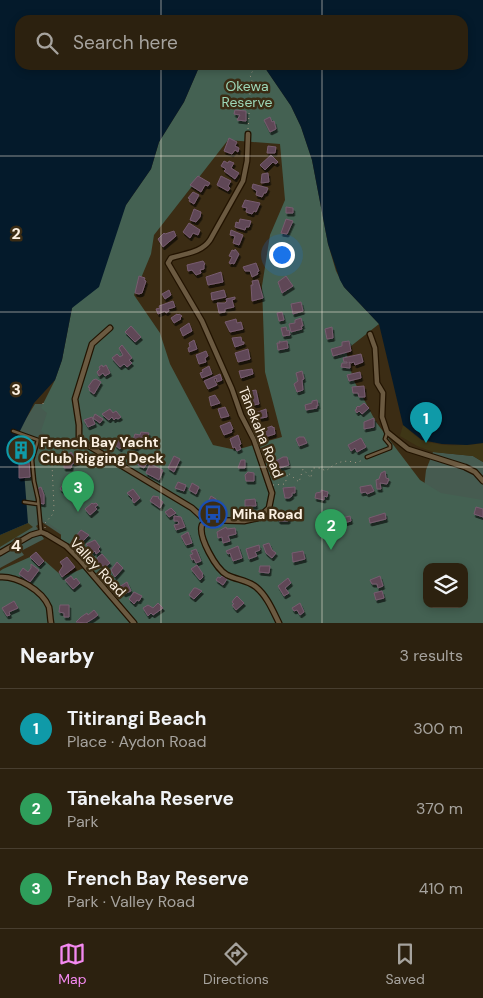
<!DOCTYPE html>
<html lang="en">
<head>
<meta charset="utf-8">
<style>
	:root { --surface:#2c210f; --page:#382e1d; --text:#f1f3f6; --muted:#a6a39e; --line:#483e2f; --accent:#f489f0 }
	body { margin:0; font-family:"DM Sans",sans-serif; background:var(--page); color:var(--text) }
	.controls { position:absolute; right:15px; bottom:15px; display:grid; overflow:hidden; border-radius:10px; box-shadow:0 2px 8px #0003 }
	.controls button { width:45px; height:45px; display:grid; place-items:center; padding:0; border:0; border-bottom:1px solid var(--line); background:var(--surface); color:var(--text); font:25px sans-serif }
	.you { position:absolute; left:281px; top:254px; width:18px; height:18px; margin:-12px; border:4px solid #fff; border-radius:50%; background:#1a73e8; box-shadow:0 0 0 8px #1a73e833 }
	.badge { display:grid; place-items:center; width:32px; height:32px; border-radius:50%; background:var(--accent); color:#fff; font-size:16px; font-weight:700 }
	.pin { position:absolute; translate:-50% -41px; filter:drop-shadow(0 1px 2px #0008) }
	.pin::after { content:''; position:absolute; top:26px; width:18px; height:15px; background:inherit; clip-path:polygon(0 0,100% 0,50% 100%) }
	.list { margin:0; padding:0; list-style:none }
	h2 { display:flex; justify-content:space-between; align-items:center; height:65px; margin:0; padding:0 20px; font-size:21px }
	h2 small { font-size:16px; font-weight:400; color:var(--muted) }
	.list li { display:grid; grid-template-columns:32px 1fr auto; gap:15px; align-items:center; box-sizing:border-box; height:80px; padding:0 20px; border-top:1px solid var(--line) }
	.list b { display:block; font-size:19px; white-space:nowrap }
	.list p { margin:0; font-size:16px; white-space:nowrap; color:var(--muted) }
	.list em { font-size:16px; font-style:normal; color:var(--muted) }
	.icon { flex:none; width:28px; height:28px; fill:none; stroke:currentColor; stroke-width:2; stroke-linecap:round; stroke-linejoin:round }
	.map { position:relative; flex:none; width:483px; height:623px; overflow:hidden }
	.search { position:absolute; background:var(--surface); box-shadow:0 2px 8px #0003; left:15px; right:15px; top:15px; height:55px; display:flex; align-items:center; gap:12px; box-sizing:border-box; padding:0 18px; border-radius:15px; color:var(--muted); font-size:19px }
	.sheet { height:305px; background:var(--surface) }
	nav { display:flex; justify-content:space-around; align-items:center; box-sizing:border-box; height:70px; border-top:1px solid var(--line); background:var(--surface); font-size:14px; color:var(--muted) }
	nav a { display:grid; justify-items:center; gap:2px }
	nav .on { color:var(--accent) }
	.map>svg:first-child { display:block }
	.green { fill:#465b50 }
	.forest { fill:#446152; fill-rule:evenodd }
	.sand { fill:#3e3616 }
	.water { fill:#041a2b }
	.building { fill:#5f4657; stroke:#775c6f; filter:url(#shadow) }
	.lines { fill:none; stroke-linecap:round; stroke-linejoin:round }
	.service-casing { stroke:#221300; stroke-width:5 }
	.minor-casing { stroke:#221300; stroke-width:7 }
	.path { stroke:#a49785; stroke-width:1; stroke-dasharray:1 4; stroke-linecap:butt }
	.service { stroke:#6b5a41; stroke-width:2.5 }
	.minor { stroke:#6b5a41; stroke-width:4.5 }
	.grid { fill:none; stroke:#fbf0e2; stroke-width:1; stroke-opacity:0.55 }
	.labels { text-anchor:middle; dominant-baseline:central; stroke-width:5; stroke-linejoin:round; paint-order:stroke }
	.park-label { font-size:14px; fill:#9dd7b8; stroke:#3b2c14 }
	.street-label { font-size:14px; fill:#fbf0e2; stroke:#3b2c14 }
	.poi-label { font-size:14px; font-weight:bold; fill:#fbf0e2; stroke:#3b2c14; text-anchor:start }
	.grid-label { font-size:16px; text-anchor:middle; font-weight:bold; fill:#fbf0e2; stroke:#3b2c14; stroke-width:5; stroke-linejoin:round; paint-order:stroke }
</style>
</head>
<body>
<div class="map">
<svg width="483" height="623" viewBox="0 0 483 623">
	<defs>
		<filter id="shadow"><feDropShadow dx="1.5" dy="3" stdDeviation="0" flood-color="#0009"/></filter>
	</defs>
	<rect width="100%" height="100%" fill="#3b2c14"/>
	<path class="green" d="M 35,404 L 48,404 L 66,538 L 42,522 L 36,526 L 44,539 L 21,551 L 24,555 L 0,568 L 0,461 Z
		M 433,452 L 473,456 L 483,462 L 483,522 L 423,497 L 426,470 Z"/>
	<path class="forest" d="M 200,65 L 263,65 L 291,106 L 301,127 L 312,160 L 328,244 L 336,271 L 344,287 L 379,324 L 346,350 L 353,379 L 376,422 L 420,480 L 441,493 L 483,500 L 483,623 L 0,623 L 0,571 L 3,569 L 30,557 L 39,567 L 45,561 L 63,577 L 93,564 L 79,547 L 61,541 L 61,532 L 41,518 L 31,471 L 45,434 L 41,431 L 47,413 L 41,408 L 55,380 L 62,360 L 72,308 L 126,205 L 151,169 L 159,142 L 184,102 ZM 228,140 L 280,144 L 285,200 L 270,235 L 262,286 L 265,372 L 282,437 L 236,450 L 213,445 L 170,364 L 160,333 L 134,295 L 151,254 L 154,235 ZM 427,567 L 464,567 L 464,604 L 427,604 Z"/>
	<path class="sand" d="M 403,425 C 409,430 416,437 422,440 C 440,447 464,446 483,443 L 483,462 L 473,456 L 433,452 L 417,446 L 400,436 Z
		M 28,523 L 33,527 L 0,547 L 0,535 Z"/>
	<path class="water" d="M 0,0 L 483,0 L 483,443 L 467,445 L 442,444 L 422,440 L 403,425 L 379,324 L 344,287 L 340,280 L 328,244 L 312,160 L 301,127 L 291,106 L 263,65 L 463,65 L 463,20 L 20,20 L 20,65 L 200,65 L 184,102 L 159,142 L 151,169 L 126,205 L 99,287 L 72,308 L 62,360 L 55,380 L 34,403 L 17,437 L 25,439 L 24,471 L 28,523 L 0,535 Z"/>
	<path class="building" d="M 235,110 L 246,111 L 246,121 L 237,120 L 240,115 L 234,114 Z
		M 270,117 L 272,122 L 274,121 L 276,129 L 270,132 L 264,120 Z
		M 229,138 L 237,142 L 235,146 L 239,148 L 238,152 L 235,150 L 232,154 L 224,151 Z
		M 268,146 L 276,147 L 275,153 L 267,153 Z
		M 271,155 L 278,162 L 276,164 L 273,162 L 265,170 L 260,165 Z
		M 224,161 L 228,163 L 229,161 L 234,163 L 231,168 L 239,173 L 235,179 L 224,171 L 226,169 L 221,166 Z
		M 268,173 L 269,182 L 261,183 L 262,174 Z
		M 198,176 L 210,183 L 208,186 L 205,185 L 201,192 L 190,185 Z
		M 221,176 L 231,181 L 228,186 L 230,188 L 228,191 L 217,185 Z
		M 253,184 L 268,188 L 266,193 L 264,193 L 262,197 L 256,195 L 257,191 L 252,188 Z
		M 193,192 L 199,195 L 194,204 L 189,201 L 190,199 L 188,198 Z
		M 245,200 L 260,203 L 256,212 L 254,211 L 252,214 L 246,212 L 247,208 L 242,207 Z
		M 286,207 L 293,208 L 293,213 L 286,213 Z
		M 194,209 L 201,212 L 200,217 L 196,222 L 190,220 Z
		M 240,219 L 251,221 L 249,227 L 246,227 L 245,230 L 235,227 L 236,222 L 239,223 Z
		M 286,219 L 293,221 L 287,234 L 281,233 Z
		M 189,223 L 200,230 L 198,235 L 193,233 L 190,238 L 183,232 Z
		M 231,230 L 243,235 L 239,245 L 233,243 L 235,236 L 230,235 Z
		M 174,231 L 176,236 L 163,247 L 158,239 L 164,233 L 165,234 Z
		M 235,249 L 239,254 L 234,264 L 232,263 L 231,264 L 229,263 L 232,257 L 229,256 L 232,250 L 235,251 Z
		M 203,261 L 205,264 L 204,265 L 204,269 L 200,270 L 201,273 L 196,275 L 192,270 L 188,271 L 187,265 Z
		M 256,263 L 259,271 L 257,272 L 258,274 L 252,277 L 250,271 L 245,271 L 243,267 Z
		M 221,272 L 223,282 L 208,285 L 206,277 Z
		M 139,276 L 145,278 L 144,280 L 146,281 L 142,293 L 139,294 L 135,293 Z
		M 286,276 L 293,286 L 282,293 L 278,282 Z
		M 258,280 L 263,298 L 252,301 L 251,285 L 253,285 L 252,281 Z
		M 169,290 L 171,295 L 165,299 L 162,294 Z
		M 224,290 L 226,297 L 212,300 L 211,293 Z
		M 235,297 L 235,299 L 232,300 L 234,307 L 225,309 L 225,312 L 219,313 L 217,303 L 225,303 L 227,301 L 226,299 Z
		M 173,301 L 175,307 L 168,309 L 169,311 L 166,313 L 165,311 L 158,314 L 156,309 L 160,308 L 159,306 Z
		M 301,302 L 303,311 L 293,314 L 291,304 Z
		M 282,312 L 284,320 L 279,321 L 277,313 Z
		M 177,314 L 178,315 L 179,314 L 182,316 L 180,318 L 181,319 L 174,323 L 171,318 Z
		M 301,318 L 303,326 L 301,326 L 302,329 L 291,332 L 289,324 L 295,323 L 295,320 Z
		M 236,319 L 237,323 L 241,322 L 243,329 L 230,332 L 225,322 Z
		M 189,323 L 192,331 L 183,336 L 180,329 Z
		M 131,326 L 141,337 L 135,342 L 125,332 Z
		M 286,327 L 287,331 L 289,330 L 290,335 L 283,336 L 281,328 Z
		M 332,327 L 333,338 L 327,339 L 325,329 Z
		M 241,337 L 242,342 L 244,342 L 244,344 L 235,347 L 232,338 Z
		M 194,340 L 197,349 L 189,352 L 188,348 L 190,347 L 189,343 Z
		M 279,341 L 281,342 L 287,341 L 288,348 L 278,350 L 277,343 L 280,343 Z
		M 349,341 L 351,351 L 333,356 L 331,349 L 342,346 L 342,342 Z
		M 122,345 L 132,358 L 129,360 L 132,363 L 127,367 L 124,364 L 120,367 L 112,358 L 117,354 L 120,357 L 123,355 L 119,348 Z
		M 248,349 L 250,359 L 238,362 L 235,353 Z
		M 206,351 L 208,356 L 205,358 L 206,362 L 199,364 L 196,355 Z
		M 361,354 L 363,362 L 355,365 L 354,362 L 351,363 L 349,362 L 350,364 L 350,368 L 341,367 L 342,363 L 347,363 L 347,362 L 344,362 L 343,358 Z
		M 102,365 L 103,367 L 106,365 L 110,373 L 105,376 L 103,373 L 99,376 L 97,372 L 100,369 L 99,367 Z
		M 209,366 L 212,374 L 202,378 L 200,373 L 203,372 L 202,370 Z
		M 252,369 L 253,374 L 241,378 L 239,371 Z
		M 302,371 L 304,379 L 302,380 L 303,390 L 297,392 L 294,384 L 298,381 L 296,373 Z
		M 360,372 L 361,378 L 349,381 L 347,375 Z
		M 220,374 L 222,380 L 217,382 L 216,378 L 214,379 L 217,385 L 208,389 L 204,381 Z
		M 93,380 L 96,379 L 101,382 L 94,394 L 89,390 L 90,388 L 88,387 Z
		M 364,386 L 365,397 L 359,397 L 358,393 L 353,393 L 352,387 Z
		M 256,390 L 259,404 L 248,406 L 245,392 Z
		M 215,395 L 220,403 L 211,406 L 209,397 Z
		M 317,400 L 318,406 L 316,406 L 317,408 L 306,410 L 305,405 L 312,403 L 312,401 Z
		M 364,403 L 369,408 L 362,414 L 359,411 L 357,413 L 355,410 L 357,409 L 356,408 L 358,406 L 359,407 Z
		M 225,407 L 229,416 L 221,418 L 218,409 Z
		M 110,409 L 113,413 L 116,411 L 121,417 L 118,419 L 116,418 L 114,420 L 112,417 L 109,420 L 105,417 L 102,414 Z
		M 266,409 L 267,417 L 256,419 L 255,413 Z
		M 95,414 L 103,419 L 100,423 L 93,418 Z
		M 92,417 L 95,424 L 88,427 L 84,420 Z
		M 374,418 L 374,427 L 364,429 L 364,422 Z
		M 230,422 L 233,429 L 231,430 L 232,432 L 224,435 L 220,426 Z
		M 272,426 L 273,428 L 274,427 L 275,434 L 265,437 L 264,432 L 267,431 L 266,428 Z
		M 141,432 L 149,433 L 147,439 L 141,437 L 139,446 L 137,446 L 137,448 L 129,446 L 130,441 L 135,442 L 135,440 L 133,440 L 135,434 L 140,435 Z
		M 238,435 L 241,444 L 239,445 L 241,449 L 237,451 L 235,447 L 233,448 L 230,439 Z
		M 121,436 L 126,440 L 120,449 L 115,445 Z
		M 299,437 L 304,437 L 307,443 L 299,446 L 296,439 Z
		M 361,438 L 366,447 L 357,452 L 355,448 L 351,451 L 348,445 Z
		M 22,439 L 25,439 L 24,458 L 18,458 L 18,441 Z
		M 71,452 L 78,462 L 72,464 L 71,468 L 64,468 L 64,461 L 69,461 L 69,458 L 66,456 Z
		M 140,455 L 149,460 L 144,468 L 138,465 L 141,459 L 138,458 Z
		M 174,456 L 180,459 L 174,472 L 168,468 Z
		M 283,457 L 287,457 L 289,465 L 280,468 L 279,466 L 276,467 L 274,462 Z
		M 29,459 L 30,477 L 19,478 L 19,463 L 23,463 L 23,460 Z
		M 241,460 L 245,460 L 245,468 L 238,468 Z
		M 150,464 L 163,470 L 159,480 L 146,473 Z
		M 385,471 L 386,478 L 389,479 L 387,484 L 380,483 L 381,489 L 377,489 L 376,480 L 379,479 L 381,473 Z
		M 248,472 L 254,473 L 254,481 L 246,481 L 245,475 Z
		M 65,481 L 72,487 L 68,492 L 64,492 L 60,489 Z
		M 178,482 L 186,485 L 184,491 L 175,488 Z
		M 192,483 L 199,487 L 196,494 L 189,490 Z
		M 371,485 L 374,491 L 367,494 L 366,492 L 361,493 L 360,487 Z
		M 41,487 L 44,495 L 44,504 L 39,503 L 40,495 L 37,489 Z
		M 295,487 L 295,493 L 292,493 L 292,496 L 289,498 L 285,498 L 283,488 Z
		M 133,489 L 140,498 L 134,503 L 132,500 L 133,499 L 127,493 Z
		M 321,490 L 328,492 L 327,497 L 324,496 L 324,500 L 315,498 L 316,493 L 321,492 Z
		M 153,496 L 159,497 L 158,498 L 163,502 L 160,508 L 150,501 Z
		M 211,496 L 216,499 L 215,505 L 208,502 Z
		M 255,499 L 256,506 L 245,506 L 245,500 Z
		M 92,503 L 93,504 L 96,503 L 98,505 L 95,507 L 97,509 L 90,515 L 85,509 Z
		M 476,507 L 483,509 L 483,517 L 474,514 Z
		M 171,508 L 176,513 L 169,517 L 165,512 Z
		M 280,512 L 289,512 L 290,516 L 288,521 L 279,521 L 277,517 Z
		M 385,513 L 386,519 L 370,523 L 369,518 Z
		M 174,516 L 181,517 L 185,527 L 176,530 L 174,525 L 179,524 L 178,521 L 174,521 Z
		M 350,516 L 351,521 L 344,523 L 342,518 Z
		M 226,527 L 227,529 L 235,528 L 236,534 L 228,536 L 230,541 L 223,543 L 222,537 L 218,538 L 217,532 Z
		M 81,530 L 89,535 L 82,542 L 76,536 Z
		M 188,532 L 192,543 L 186,545 L 181,536 Z
		M 95,540 L 100,547 L 98,549 L 100,551 L 96,554 L 95,551 L 93,553 L 86,544 Z
		M 269,543 L 272,550 L 276,553 L 272,558 L 266,553 L 263,545 Z
		M 259,545 L 260,550 L 255,552 L 257,556 L 249,559 L 246,549 Z
		M 238,546 L 242,558 L 233,561 L 230,553 L 228,554 L 226,551 Z
		M 196,549 L 201,561 L 196,563 L 194,559 L 192,560 L 190,555 L 193,554 L 191,551 Z
		M 303,551 L 305,559 L 293,562 L 292,553 Z
		M 36,552 L 44,561 L 39,566 L 30,557 Z
		M 102,554 L 110,563 L 105,567 L 96,562 L 98,557 Z
		M 67,557 L 75,567 L 62,577 L 59,572 L 63,566 L 60,562 Z
		M 117,562 L 123,568 L 115,577 L 111,570 Z
		M 31,564 L 39,570 L 30,582 L 19,574 L 23,568 L 28,572 L 31,568 Z
		M 197,565 L 203,574 L 202,575 L 203,577 L 200,580 L 191,569 Z
		M 260,566 L 270,566 L 269,573 L 259,572 Z
		M 71,576 L 74,580 L 76,578 L 80,583 L 73,589 L 65,580 Z
		M 222,576 L 227,579 L 223,585 L 216,580 L 218,577 L 220,578 Z
		M 380,576 L 383,586 L 378,588 L 377,584 L 372,584 L 370,580 Z
		M 288,578 L 291,583 L 285,588 L 289,593 L 284,596 L 278,586 Z
		M 127,582 L 131,591 L 124,594 L 119,587 Z
		M 194,588 L 196,588 L 202,591 L 194,599 L 189,595 Z
		M 382,591 L 384,598 L 376,600 L 374,593 Z
		M 134,592 L 142,596 L 139,601 L 137,600 L 134,604 L 129,599 Z
		M 237,596 L 244,603 L 236,610 L 232,605 L 234,604 L 232,602 L 234,599 Z
		M 14,601 L 18,608 L 9,612 L 10,615 L 7,616 L 2,608 Z
		M 158,603 L 163,608 L 153,615 L 151,613 L 148,616 L 143,608 L 148,605 L 153,608 Z
		M 300,603 L 304,612 L 300,615 L 297,610 L 294,611 L 292,608 Z
		M 60,605 L 69,605 L 69,617 L 64,617 L 64,613 L 59,612 Z
		M 94,610 L 98,615 L 94,618 L 86,623 L 76,622 L 81,617 L 87,613 L 88,615 Z"/>
	<g class="lines">
		<g class="service-casing">
			<path id="service" d="M 13,431 L 38,440 L 32,460 L 34,481 L 38,499 L 41,532
				M 367,457 L 390,448 L 390,445 L 385,439 L 387,433
				M 24,502 L 38,504"/>
		</g>
		<g class="minor-casing">
			<path id="minor" d="M 248,134 L 247,161 L 243,181 L 210,240 C 201,253 186,253 171,258 L 168,263 L 202,321 L 232,389 L 241,415 L 254,440 L 272,493 L 269,508 L 258,518 L 244,521 L 208,520 L 202,525 C 198,537 216,569 227,575 C 237,580 247,580 256,587 C 267,596 273,611 279,623
				M 110,328 L 92,344 L 75,399 L 79,425 L 79,440 L 192,508 L 206,521
				M 370,334 L 375,348 L 377,383 L 383,393 L 382,417 L 387,432 L 408,449 L 465,467 L 475,472 L 483,481
				M 0,553 L 31,535 L 41,532 L 46,534 L 66,546 L 80,560 L 134,623
				M 0,577 C 17,576 42,590 49,607 C 50,612 50,618 51,623"/>
		</g>
		<path class="path" d="M 248,129 C 249,118 249,107 251,96 L 249,93 L 249,88 L 253,84 L 250,75 L 257,65
			M 43,404 L 43,403
			M 273,485 L 285,484 L 288,473 L 299,482 L 303,469 L 311,478 L 312,468 L 320,468 L 326,471 C 336,462 344,459 357,463 L 364,459
			M 45,528 L 45,523 L 53,514 L 54,508 L 52,464 L 61,452 L 75,443"/>
		<use href="#service" class="service"/>
		<use href="#minor" class="minor"/>
	</g>
	<path class="grid" d="M 161,0 L 161,20M 322,0 L 322,20M 161,65 L 161,623M 322,65 L 322,623M 0,156 L 483,156M 0,312 L 483,312M 0,467 L 483,467"/>
	<defs>
		<g id="building-ring" transform="scale(1.4375)"><circle r="9.5" fill="#3b2c14" stroke="#0f9aa8" stroke-width="1.5"/><path d="M-4-6H4V6H1V3H-1V6H-4ZM-2.5-4.3h1.7v1.8h-1.7ZM.8-4.3h1.7v1.8H.8ZM-2.5-1h1.7V.8h-1.7ZM.8-1h1.7V.8H.8Z" fill="#0f9aa8"/></g>
		<g id="bus-ring" transform="scale(1.4375)"><circle r="9.5" fill="#3b2c14" stroke="#1a4fb4" stroke-width="1.5"/><path d="M-5-6H5V4H4V6H2V4H-2V6H-4V4H-5ZM-3.5-4V0h7V-4ZM-3.5 1.2v1.5H-2V1.2ZM2 1.2v1.5H3.5V1.2Z" fill="#1a4fb4"/></g>
	</defs>
	<g fill-rule="evenodd">
		<use href="#building-ring" x="21" y="450"/>
		<use href="#bus-ring" x="213" y="514"/>
	</g>
	<g class="labels">
		<g class="park-label">
			<text x="247" y="86">Okewa<tspan x="247" dy="16">Reserve</tspan></text>
		</g>
		<g class="street-label">
			<text transform="translate(261 432) rotate(68)">Tānekaha Road</text>
			<text transform="translate(98 567) rotate(47)">Valley Road</text>
		</g>
		<g class="poi-label">
			<text x="40" y="442">French Bay Yacht<tspan x="40" dy="16">Club Rigging Deck</tspan></text>
			<text x="232" y="514">Miha Road</text>
		</g>
	</g>
	<g class="grid-label">
		<text x="16" y="239">2</text>
		<text x="16" y="395">3</text>
		<text x="16" y="551">4</text>
	</g>
</svg>
<div class="controls">
<button><svg class="icon" aria-label="layers" viewBox="0 0 24 24"><path d="M12 4l9 5-9 5-9-5zM3 14l9 5 9-5"/></svg></button>
</div>
<div class="you"></div>
<div class="pin badge" style="left:426px;top:443px;background:#0f9aa8">1</div>
<div class="pin badge" style="left:331px;top:550px;background:#2e9e5b">2</div>
<div class="pin badge" style="left:78px;top:512px;background:#2e9e5b">3</div>
<div class="search"><svg class="icon" aria-label="search" viewBox="0 0 24 24"><circle cx="10" cy="10" r="6"/><path d="M15 15l6 6"/></svg>Search here</div>
</div>
<section class="sheet">
<h2>Nearby<small>3 results</small></h2>
<ul class="list">
<li><span class="badge" style="background:#0f9aa8">1</span><div><b>Titirangi Beach</b><p>Place · Aydon Road</p></div><em>300 m</em></li>
<li><span class="badge" style="background:#2e9e5b">2</span><div><b>Tānekaha Reserve</b><p>Park</p></div><em>370 m</em></li>
<li><span class="badge" style="background:#2e9e5b">3</span><div><b>French Bay Reserve</b><p>Park · Valley Road</p></div><em>410 m</em></li>
</ul>
</section>
<nav>
<a class="on"><svg class="icon" aria-label="map" viewBox="0 0 24 24"><path d="M3 6l6-2 6 2 6-2v14l-6 2-6-2-6 2zM9 4v14M15 6v14"/></svg>Map</a>
<a><svg class="icon" aria-label="directions" viewBox="0 0 24 24"><path d="M12 3l9 9-9 9-9-9zM9 14v-3h6M13 9l2 2-2 2"/></svg>Directions</a>
<a><svg class="icon" aria-label="saved" viewBox="0 0 24 24"><path d="M7 4h10v16l-5-4-5 4z"/></svg>Saved</a>
</nav>
</body>
</html>
